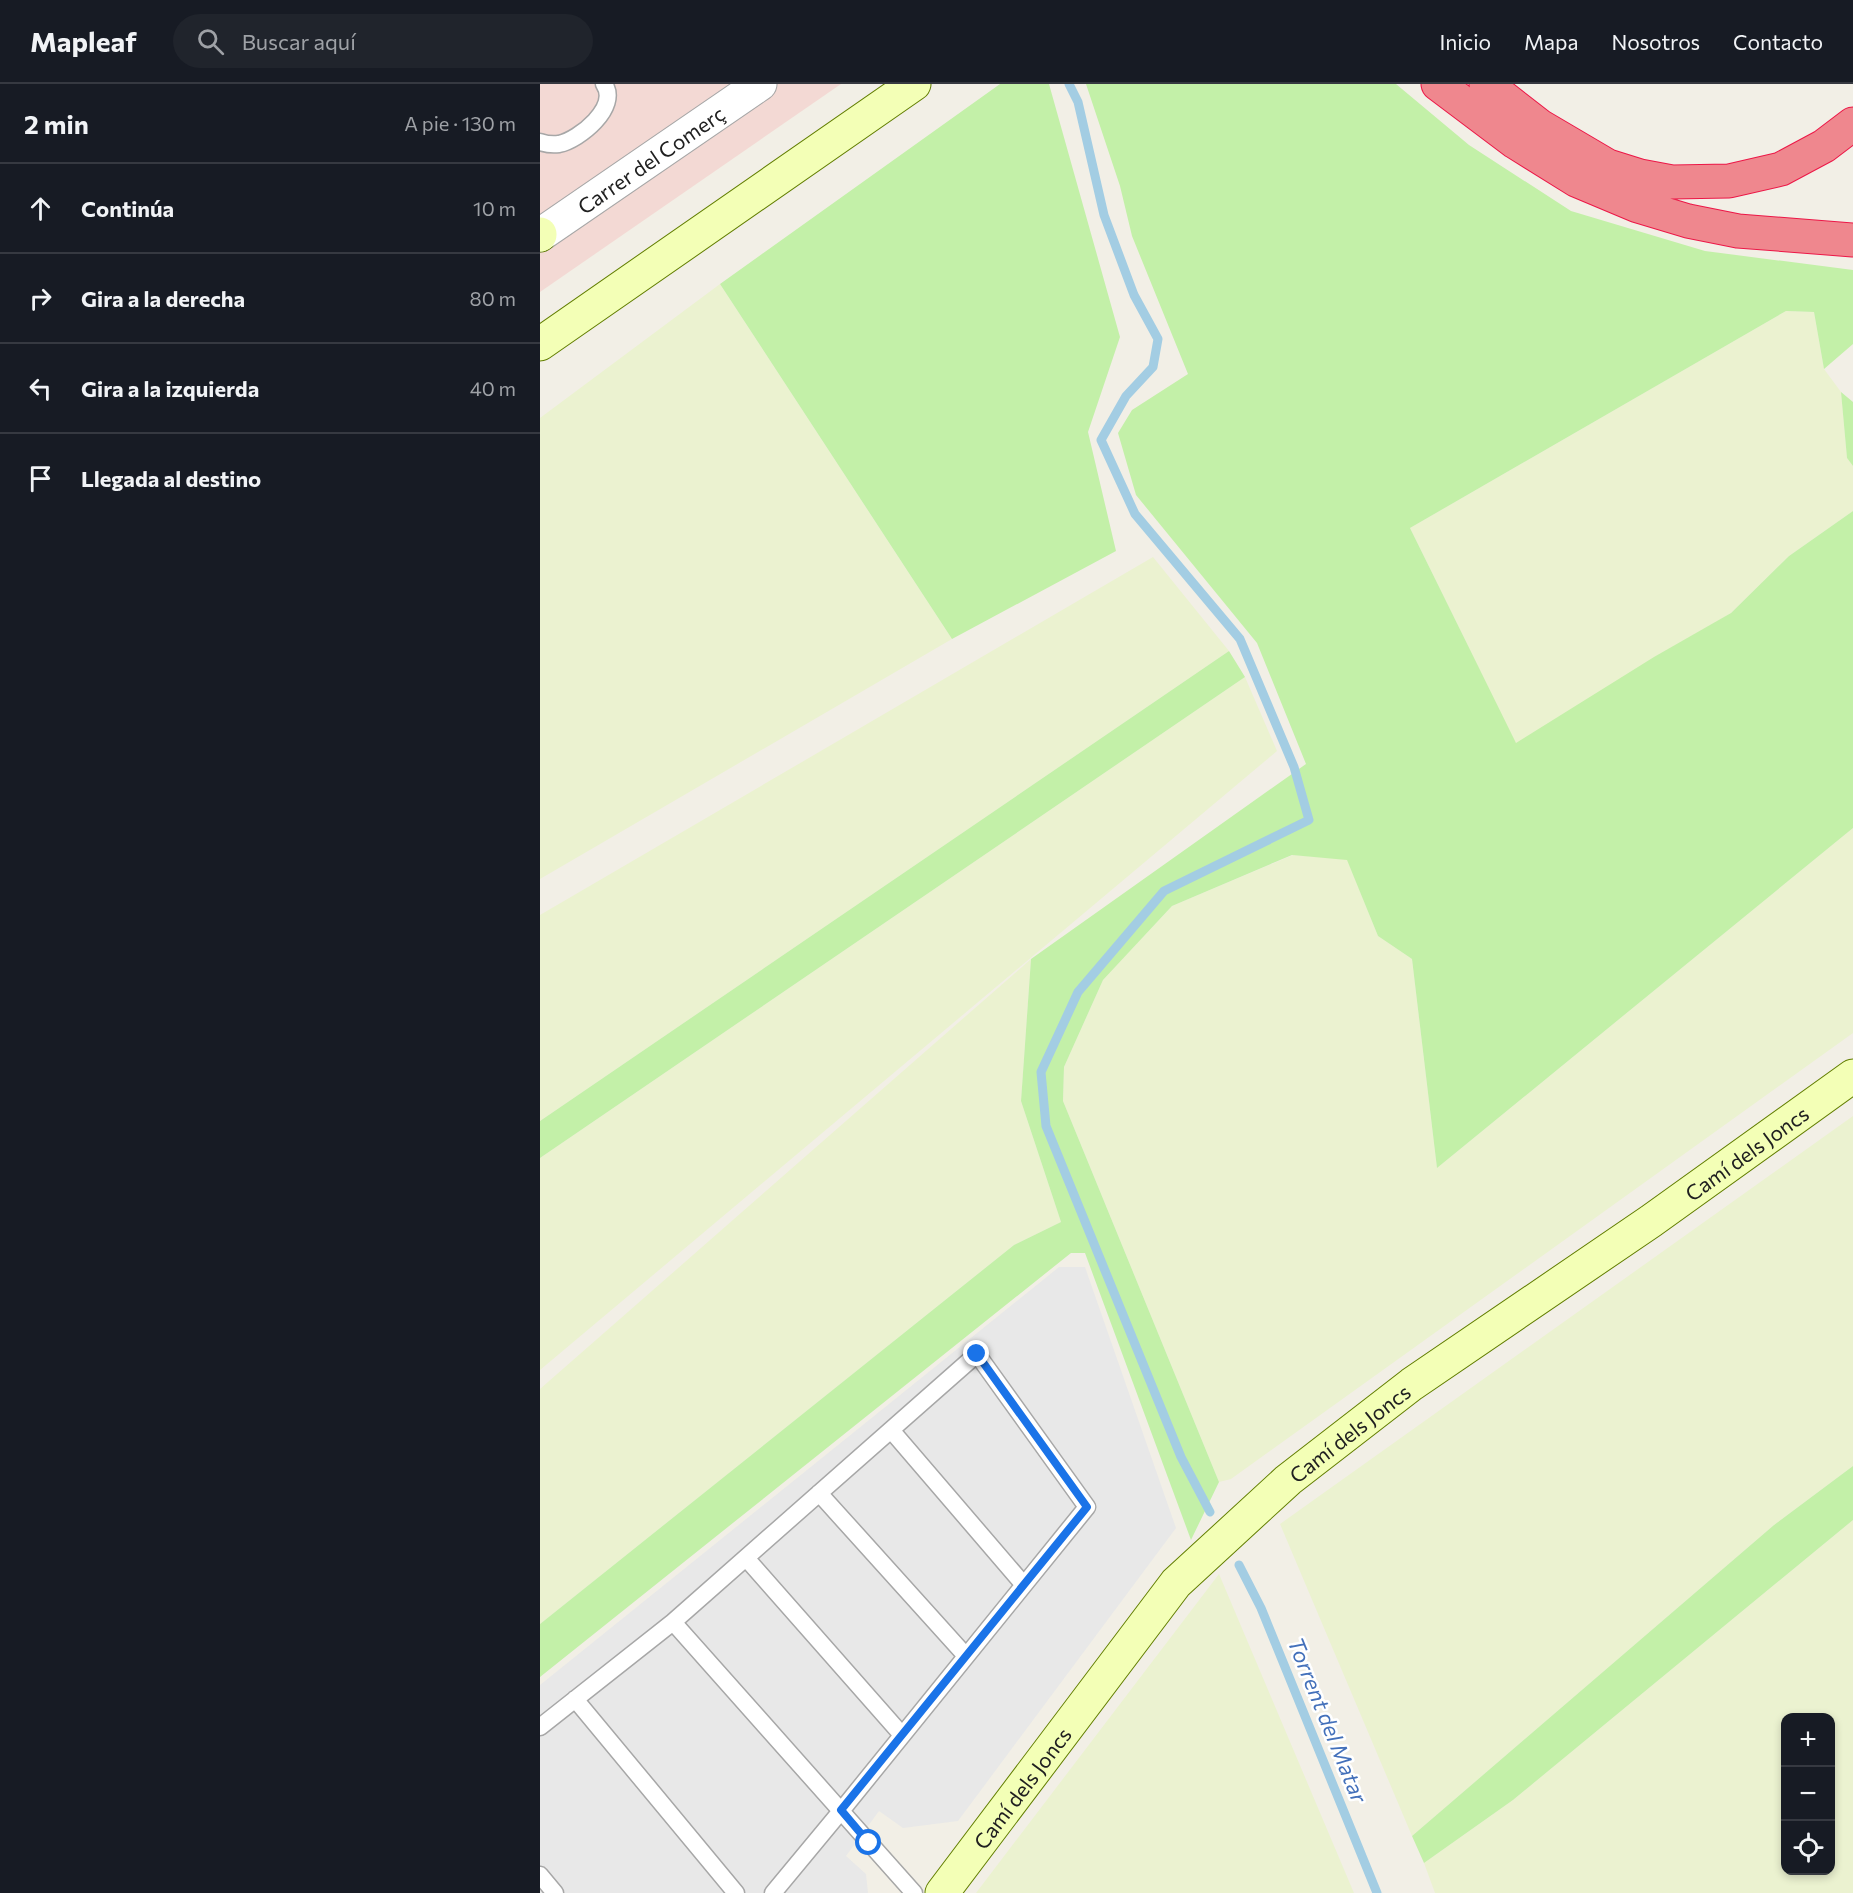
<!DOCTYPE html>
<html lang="es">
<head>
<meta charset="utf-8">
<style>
	:root { --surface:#171b24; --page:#20242c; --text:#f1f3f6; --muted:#9ea1a6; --line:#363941 }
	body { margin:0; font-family:Commissioner,sans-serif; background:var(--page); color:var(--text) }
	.controls { position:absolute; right:18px; bottom:18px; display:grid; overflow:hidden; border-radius:12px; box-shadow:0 3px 9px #0003 }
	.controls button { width:54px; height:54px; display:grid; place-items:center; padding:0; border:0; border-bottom:2px solid var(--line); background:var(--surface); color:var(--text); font:30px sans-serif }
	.stop { position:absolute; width:18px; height:18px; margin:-14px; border:4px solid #1a73e8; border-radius:50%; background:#fff }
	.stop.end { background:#1a73e8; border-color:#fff; box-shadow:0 2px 6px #0008 }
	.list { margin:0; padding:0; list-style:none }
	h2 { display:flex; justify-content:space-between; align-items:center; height:78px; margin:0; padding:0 24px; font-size:26px }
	h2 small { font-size:20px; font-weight:400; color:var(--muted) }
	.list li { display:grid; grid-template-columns:39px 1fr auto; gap:18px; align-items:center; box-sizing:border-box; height:90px; padding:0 24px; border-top:2px solid var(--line) }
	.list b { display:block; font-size:22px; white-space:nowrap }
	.list em { font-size:20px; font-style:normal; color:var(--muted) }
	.icon { flex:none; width:33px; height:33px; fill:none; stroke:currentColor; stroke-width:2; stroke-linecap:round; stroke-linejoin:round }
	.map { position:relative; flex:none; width:1313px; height:1809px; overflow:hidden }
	header { display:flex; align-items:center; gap:36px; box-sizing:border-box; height:84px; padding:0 30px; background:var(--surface); border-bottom:2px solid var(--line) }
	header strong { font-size:28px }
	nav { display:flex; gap:33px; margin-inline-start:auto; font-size:21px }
	.search { width:420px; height:54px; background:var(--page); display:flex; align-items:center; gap:15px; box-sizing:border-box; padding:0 21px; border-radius:33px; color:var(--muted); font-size:22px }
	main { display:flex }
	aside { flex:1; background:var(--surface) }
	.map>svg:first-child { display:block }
	.commercial { fill:#f3d9d4 }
	.farmland { fill:#ebf2d0; fill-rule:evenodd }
	.grass { fill:#c3f0a8 }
	.parking { fill:#e8e8e8 }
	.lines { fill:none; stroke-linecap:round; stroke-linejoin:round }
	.stream { stroke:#a3cde3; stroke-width:9 }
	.lane-casing { stroke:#a7a7a7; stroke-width:19 }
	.street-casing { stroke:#a7a7a7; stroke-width:35 }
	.secondary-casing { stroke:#627e00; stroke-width:35 }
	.highway-casing { stroke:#ec1747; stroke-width:35 }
	.lane { stroke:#fff; stroke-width:16 }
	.street { stroke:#fff; stroke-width:33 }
	.secondary { stroke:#f3ffb6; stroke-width:33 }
	.highway { stroke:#ef878e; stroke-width:33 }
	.route { stroke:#1a73e8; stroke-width:8 }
	.labels { text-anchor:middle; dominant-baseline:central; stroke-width:5; stroke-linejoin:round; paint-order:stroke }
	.street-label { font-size:21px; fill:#202020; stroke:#fff }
	.water-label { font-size:22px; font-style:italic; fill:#4370ba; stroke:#fff }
</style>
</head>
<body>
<header>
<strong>Mapleaf</strong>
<div class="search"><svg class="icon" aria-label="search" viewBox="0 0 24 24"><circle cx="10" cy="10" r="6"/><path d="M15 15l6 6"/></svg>Buscar aquí</div>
<nav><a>Inicio</a><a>Mapa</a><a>Nosotros</a><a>Contacto</a></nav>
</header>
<main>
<aside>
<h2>2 min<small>A pie · 130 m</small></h2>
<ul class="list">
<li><svg class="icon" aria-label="ahead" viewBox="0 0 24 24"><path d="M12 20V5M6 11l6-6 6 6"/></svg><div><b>Continúa</b></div><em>10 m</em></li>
<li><svg class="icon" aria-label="right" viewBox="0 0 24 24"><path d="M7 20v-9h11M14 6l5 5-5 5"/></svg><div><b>Gira a la derecha</b></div><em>80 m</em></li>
<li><svg class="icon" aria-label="left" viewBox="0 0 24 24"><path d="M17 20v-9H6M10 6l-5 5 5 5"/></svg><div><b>Gira a la izquierda</b></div><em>40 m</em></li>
<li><svg class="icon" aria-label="arrive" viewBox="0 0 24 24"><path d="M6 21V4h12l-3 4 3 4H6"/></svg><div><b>Llegada al destino</b></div></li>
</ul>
</aside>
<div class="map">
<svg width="1313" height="1809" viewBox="0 0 1313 1809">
	<rect width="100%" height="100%" fill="#f2efe6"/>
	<path class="commercial" d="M 0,0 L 301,0 L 0,208 Z"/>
	<path class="farmland" d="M 180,200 L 412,555 L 0,795 L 0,334 Z
		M 1246,227 L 1274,228 L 1284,285 L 1301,308 L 1307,374 L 1313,382 L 1313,427 L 1249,472 L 1191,529 L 976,660 L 870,444 Z
		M 613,473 L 689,567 L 0,1037 L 0,831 Z
		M 705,593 L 737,667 L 0,1286 L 0,1074 Z
		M 1313,744 L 1313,949 L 691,1395 L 679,1398 L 523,1017 L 524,983 L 563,896 L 632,822 L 753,771 L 807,775 L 838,852 L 872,875 L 897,1084 Z
		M 491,875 L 481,1017 L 521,1138 L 474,1161 L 0,1540 L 0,1305 Z
		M 1313,1032 L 1313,1382 L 1234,1441 L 872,1752 L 740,1440 Z
		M 1313,1436 L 1313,1809 L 895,1809 L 884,1779 L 973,1716 ZM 1246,1634 L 1290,1634 L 1290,1786 L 1246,1786 Z
		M 679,1490 L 814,1809 L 436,1809 Z"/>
	<path class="grass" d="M 460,0 L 509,0 L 580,253 L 548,348 L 576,467 L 412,555 L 180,200 Z
		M 546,0 L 856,0 L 929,61 L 1031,127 L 1165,167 L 1313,186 L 1313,260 L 1284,285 L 1274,228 L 1246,227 L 870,444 L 976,659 L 1114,573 L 1191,529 L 1249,472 L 1313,427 L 1313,744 L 897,1084 L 872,875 L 838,852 L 807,776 L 752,771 L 632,822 L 563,896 L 524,983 L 523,1017 L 679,1398 L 651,1456 L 545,1169 L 531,1169 L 0,1593 L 0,1540 L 474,1161 L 521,1138 L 481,1017 L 491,875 L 766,680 L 717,559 L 596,411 L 578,349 L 592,326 L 648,290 L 592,152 L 580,102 Z
		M 1301,308 L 1313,318 L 1313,382 L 1307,374 Z
		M 689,567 L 705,593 L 0,1074 L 0,1037 Z
		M 1313,1382 L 1313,1436 L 973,1716 L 884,1779 L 872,1752 L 1234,1441 Z"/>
	<path class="parking" d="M 519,1183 L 545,1183 L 636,1444 L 418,1737 L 363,1744 L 339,1727 L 306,1772 L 326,1790 L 328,1809 L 0,1809 L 0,1601 Z"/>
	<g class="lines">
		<path class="stream" d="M 529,0 L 538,18 L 564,131 L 594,211 L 618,255 L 613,283 L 586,312 L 561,356 L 595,430 L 700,555 L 754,683 L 769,736 L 624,807 L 538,908 L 501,988 L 506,1042 L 641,1373 L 670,1428
			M 699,1481 L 721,1524 L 837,1809"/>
		<g class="lane-casing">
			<path id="lane" d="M 0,58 C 6,60 12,61 19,60 C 39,56 80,23 64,0
				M 351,1346 L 484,1501
				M 279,1409 L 426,1572
				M 206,1474 L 362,1651
				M 133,1538 L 301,1727 L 233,1809
				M 35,1615 L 196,1809
				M 0,1643 L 133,1538 L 437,1270 L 547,1423 L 301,1727 L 374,1809
				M 0,1791 L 15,1809"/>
		</g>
		<g class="street-casing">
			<g id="street">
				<path id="s1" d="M 0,151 L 220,0"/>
			</g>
		</g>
		<g class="secondary-casing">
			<g id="secondary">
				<path d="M 0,151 L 0,150"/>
				<path d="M 0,260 L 374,0"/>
				<path id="s2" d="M 402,1809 L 636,1499 L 748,1396 L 872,1300 L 1111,1137 L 1313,992"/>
			</g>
		</g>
		<g class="highway-casing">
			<path id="highway" d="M 898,0 L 975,58 L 1036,96 L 1098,122 L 1148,137 L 1198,147 L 1313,156
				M 946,0 L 1000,42 L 1068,82 L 1100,92 L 1132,98 L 1189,97 L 1241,85 L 1284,62 L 1313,40"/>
		</g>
		<use href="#lane" class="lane"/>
		<use href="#street" class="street"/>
		<use href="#secondary" class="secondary"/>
		<use href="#highway" class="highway"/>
	</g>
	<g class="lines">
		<path class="route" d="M 329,1759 L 301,1726 L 547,1423 L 437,1270"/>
	</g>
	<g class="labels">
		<g class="street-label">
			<text stroke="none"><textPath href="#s1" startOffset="134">Carrer del Comerç</textPath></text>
			<text stroke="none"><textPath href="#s2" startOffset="1104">Camí dels Joncs</textPath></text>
			<text stroke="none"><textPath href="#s2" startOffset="618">Camí dels Joncs</textPath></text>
			<text stroke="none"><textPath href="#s2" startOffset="132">Camí dels Joncs</textPath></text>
		</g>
		<g class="water-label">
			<text transform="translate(788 1636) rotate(68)">Torrent del Matar</text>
		</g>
	</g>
</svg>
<div class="controls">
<button>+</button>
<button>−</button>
<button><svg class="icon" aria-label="locate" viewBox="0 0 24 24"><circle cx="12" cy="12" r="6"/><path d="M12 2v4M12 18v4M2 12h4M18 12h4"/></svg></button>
</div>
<div class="stop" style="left:329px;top:1759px"></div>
<div class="stop end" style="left:437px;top:1270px"></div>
</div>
</main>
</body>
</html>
